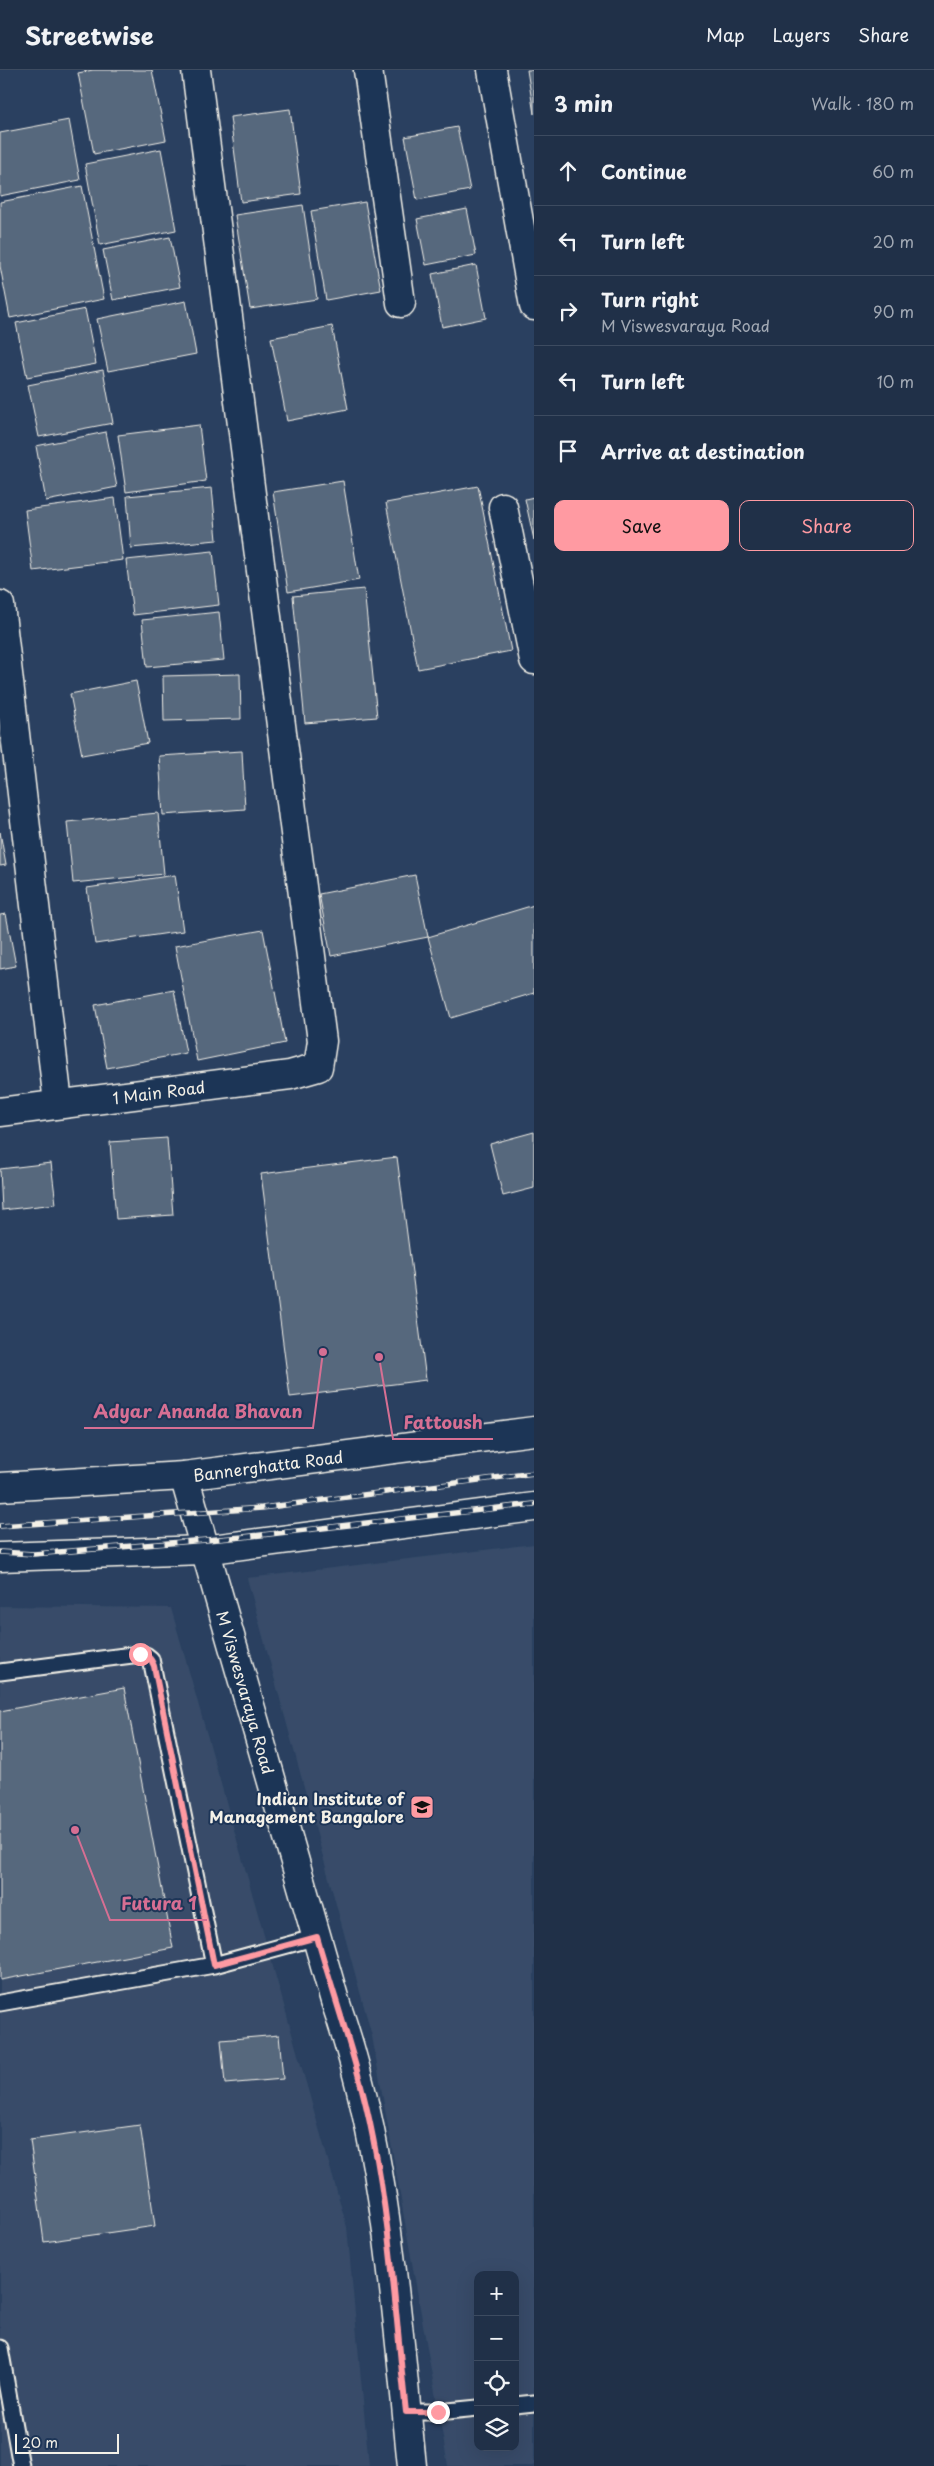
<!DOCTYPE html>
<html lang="en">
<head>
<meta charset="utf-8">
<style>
	:root { --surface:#203048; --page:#28384f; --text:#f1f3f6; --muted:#a2a9b4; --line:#3d4b60; --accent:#ff9aa2 }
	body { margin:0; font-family:"Playpen Sans",sans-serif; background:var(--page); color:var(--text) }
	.controls { position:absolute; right:15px; bottom:15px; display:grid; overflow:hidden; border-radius:10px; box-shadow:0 5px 20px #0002 }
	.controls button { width:45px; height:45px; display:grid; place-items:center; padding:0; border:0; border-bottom:1px solid var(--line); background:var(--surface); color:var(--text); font:25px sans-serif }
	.scale { position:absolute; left:15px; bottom:12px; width:104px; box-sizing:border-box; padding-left:5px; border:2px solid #f4f1e8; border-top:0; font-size:14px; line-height:18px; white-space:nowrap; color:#f4f1e8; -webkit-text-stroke:4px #1d3557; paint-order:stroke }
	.stop { position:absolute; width:15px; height:15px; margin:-11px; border:4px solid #ff9aa2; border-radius:50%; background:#fff }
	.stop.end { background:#ff9aa2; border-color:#fff; box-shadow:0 1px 5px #0008 }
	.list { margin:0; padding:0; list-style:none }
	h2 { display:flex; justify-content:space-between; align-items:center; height:65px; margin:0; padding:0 20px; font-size:21px }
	h2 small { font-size:16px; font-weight:400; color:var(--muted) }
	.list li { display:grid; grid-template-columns:32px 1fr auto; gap:15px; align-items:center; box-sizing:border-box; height:70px; padding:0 20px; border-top:1px solid var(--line) }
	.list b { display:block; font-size:19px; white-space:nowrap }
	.list p { margin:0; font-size:16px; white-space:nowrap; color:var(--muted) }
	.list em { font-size:16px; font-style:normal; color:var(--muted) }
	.actions { display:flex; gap:10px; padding:15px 20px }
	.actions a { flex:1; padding:11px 0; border:1px solid var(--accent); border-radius:10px; text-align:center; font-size:18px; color:var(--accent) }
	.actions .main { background:var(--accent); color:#111 }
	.icon { flex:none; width:28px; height:28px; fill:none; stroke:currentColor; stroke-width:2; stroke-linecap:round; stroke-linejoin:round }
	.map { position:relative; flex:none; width:534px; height:2396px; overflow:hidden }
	header { display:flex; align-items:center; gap:30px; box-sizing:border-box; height:70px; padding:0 25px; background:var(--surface); border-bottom:1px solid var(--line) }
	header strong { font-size:24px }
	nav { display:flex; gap:28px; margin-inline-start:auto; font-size:18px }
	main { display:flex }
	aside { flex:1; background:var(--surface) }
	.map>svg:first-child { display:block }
	.built { fill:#374c69; fill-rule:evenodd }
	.building { fill:#56677d; stroke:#f4f1e8 }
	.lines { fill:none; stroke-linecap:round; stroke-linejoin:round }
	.lane-casing { stroke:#f4f1e8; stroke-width:19 }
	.street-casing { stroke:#f4f1e8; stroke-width:31 }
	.secondary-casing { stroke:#f4f1e8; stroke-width:31 }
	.primary-casing { stroke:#f4f1e8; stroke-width:31 }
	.lane { stroke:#1d3557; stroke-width:15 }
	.street { stroke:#1d3557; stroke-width:28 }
	.secondary { stroke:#1d3557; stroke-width:28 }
	.primary { stroke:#1d3557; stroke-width:28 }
	.rail-casing { stroke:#f4f1e8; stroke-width:5.5 }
	.rail { stroke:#1d3557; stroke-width:4; stroke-dasharray:11; stroke-linecap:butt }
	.route { stroke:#ff9aa2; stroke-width:6 }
	.labels { text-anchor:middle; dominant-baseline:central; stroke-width:4; stroke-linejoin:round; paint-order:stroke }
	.street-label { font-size:16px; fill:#f4f1e8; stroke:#1d3557 }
	.poi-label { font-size:16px; font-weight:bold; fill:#f4f1e8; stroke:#1d3557; text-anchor:end }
	.leader { fill:none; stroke:#d66f93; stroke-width:2 }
	.callout-dot { fill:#d66f93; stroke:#1d3557; stroke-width:2 }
	.callout-label { font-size:18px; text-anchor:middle; font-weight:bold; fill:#d66f93; stroke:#1d3557; stroke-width:4; stroke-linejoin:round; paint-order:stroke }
</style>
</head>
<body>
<header>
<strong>Streetwise</strong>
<nav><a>Map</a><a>Layers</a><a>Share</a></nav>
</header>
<main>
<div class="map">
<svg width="534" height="2396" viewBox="0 0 534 2396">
	<rect width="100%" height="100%" fill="#2a4060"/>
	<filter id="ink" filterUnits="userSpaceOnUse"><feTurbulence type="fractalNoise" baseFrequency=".02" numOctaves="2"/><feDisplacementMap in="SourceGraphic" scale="10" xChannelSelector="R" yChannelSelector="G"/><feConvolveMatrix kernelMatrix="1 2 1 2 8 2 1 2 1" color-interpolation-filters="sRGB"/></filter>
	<g filter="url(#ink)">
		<path class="built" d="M 534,1474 L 534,2396 L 448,2396 L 372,1966 L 247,1508 ZM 478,2205 L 515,2205 L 515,2377 L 478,2377 Z
			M 0,1536 L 171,1538 L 347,2157 L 369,2396 L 0,2396 Z"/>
		<path class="building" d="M 93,0 L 152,0 L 166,70 L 94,84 L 78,3 Z
			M 527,0 L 534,0 L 534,44 Z
			M 290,39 L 301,124 L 241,132 L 230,47 Z
			M 69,50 L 80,110 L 0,126 L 0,63 Z
			M 457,57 L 470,120 L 417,130 L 405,67 Z
			M 161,79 L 176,160 L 100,175 L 85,94 Z
			M 82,116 L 104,229 L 10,248 L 0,196 L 0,132 Z
			M 365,132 L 381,220 L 326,230 L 311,141 Z
			M 303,135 L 317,229 L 250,239 L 235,145 Z
			M 467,139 L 476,185 L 426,195 L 417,149 Z
			M 170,167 L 180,217 L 113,230 L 103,180 Z
			M 476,195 L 486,248 L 442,257 L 432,204 Z
			M 186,231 L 196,284 L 108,301 L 97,249 Z
			M 85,239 L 96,294 L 27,307 L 16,253 Z
			M 332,256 L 348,339 L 287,351 L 271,268 Z
			M 103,300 L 113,353 L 39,367 L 28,315 Z
			M 199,355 L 206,411 L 126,422 L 118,365 Z
			M 106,362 L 117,417 L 46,431 L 36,376 Z
			M 343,411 L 359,510 L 288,522 L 273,422 Z
			M 478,416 L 511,581 L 418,599 L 386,433 Z
			M 212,418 L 217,470 L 131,478 L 127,426 Z
			M 534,427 L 534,470 L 525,429 Z
			M 115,428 L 123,490 L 33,501 L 25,440 Z
			M 213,481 L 219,535 L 133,545 L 126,490 Z
			M 364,519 L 377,647 L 305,653 L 293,526 Z
			M 219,542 L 224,590 L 147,597 L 142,550 Z
			M 240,604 L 241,649 L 164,651 L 163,606 Z
			M 136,611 L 148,673 L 82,685 L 70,624 Z
			M 242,681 L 245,739 L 163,745 L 159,686 Z
			M 158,743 L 164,804 L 73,813 L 67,752 Z
			M 0,762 L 6,795 L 0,796 Z
			M 175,805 L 183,861 L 95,874 L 87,818 Z
			M 415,805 L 428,867 L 331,886 L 319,824 Z
			M 534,835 L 534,923 L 451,948 L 428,867 Z
			M 6,844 L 16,896 L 0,899 L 0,845 Z
			M 263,860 L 285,973 L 197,991 L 175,876 Z
			M 174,920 L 186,983 L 107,998 L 95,935 Z
			M 534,1062 L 534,1118 L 503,1126 L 490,1074 Z
			M 167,1068 L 173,1145 L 116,1149 L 110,1072 Z
			M 397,1087 L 426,1310 L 290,1327 L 261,1104 Z
			M 51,1093 L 56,1134 L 2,1140 L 0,1099 Z
			M 124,1618 L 173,1878 L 0,1910 L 0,1641 Z
			M 279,1965 L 283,2009 L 225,2014 L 221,1970 Z
			M 140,2055 L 155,2156 L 44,2172 L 30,2070 Z"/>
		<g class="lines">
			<g class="lane-casing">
				<path id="lane" d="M 0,1602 L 140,1584 L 146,1585 L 151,1589 L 214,1895 L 0,1933
					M 214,1895 L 317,1867
					M 0,2278 L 21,2396
					M 515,2335 L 534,2333
					M 406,2342 L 438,2342 L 478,2338"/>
			</g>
			<g class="street-casing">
				<g id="street">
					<path d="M 368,0 L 401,233"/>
					<path d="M 492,0 L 534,236"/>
					<path d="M 503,437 L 534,590"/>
					<path d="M 0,535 L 58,1033"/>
					<path id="s1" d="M 0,1042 L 290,1005 L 318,997 L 322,971 L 196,0"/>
				</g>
			</g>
			<g class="secondary-casing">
				<g id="secondary">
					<path id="s2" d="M 184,1406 L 335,1931 C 387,2080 396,2240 412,2396"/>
				</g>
			</g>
			<g class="primary-casing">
				<g id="primary">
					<path id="s3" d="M 0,1417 L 184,1406 L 534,1361"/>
					<path d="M 0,1487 L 204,1480 L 534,1437"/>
				</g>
			</g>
			<use href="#lane" class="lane"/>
			<use href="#street" class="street"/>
			<use href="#secondary" class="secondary"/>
			<use href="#primary" class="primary"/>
			<g class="rail-casing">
				<path id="rail" d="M 0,1456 L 262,1438 L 534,1403
					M 0,1482 L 34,1484 L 243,1467 L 534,1434"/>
			</g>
			<use href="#rail" class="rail"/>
		</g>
	</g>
	<g class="lines" filter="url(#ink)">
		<path class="route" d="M 140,1584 C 148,1585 151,1588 154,1596 L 214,1895 L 317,1867 C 336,1934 360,1999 373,2068 C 391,2158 396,2251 406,2342 L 438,2342"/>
	</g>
	<defs>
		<g id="university-square" transform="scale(1.25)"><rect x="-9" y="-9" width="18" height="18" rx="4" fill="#ff9aa2" stroke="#1d3557"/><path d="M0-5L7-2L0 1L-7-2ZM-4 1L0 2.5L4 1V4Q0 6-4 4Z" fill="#111"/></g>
	</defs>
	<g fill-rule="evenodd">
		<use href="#university-square" x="422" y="1737"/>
	</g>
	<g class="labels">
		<g class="street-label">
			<text stroke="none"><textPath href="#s1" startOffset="160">1 Main Road</textPath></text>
			<text stroke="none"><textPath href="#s3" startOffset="269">Bannerghatta Road</textPath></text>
			<text stroke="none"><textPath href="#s2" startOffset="225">M Viswesvaraya Road</textPath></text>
		</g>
		<g class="poi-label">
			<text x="404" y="1728">Indian Institute of<tspan x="404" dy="18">Management Bangalore</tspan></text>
		</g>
	</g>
	<path class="leader" d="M323 1282L313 1358H84M379 1287L393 1369H493M75 1760L110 1850H207"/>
	<g class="callout-dot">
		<circle cx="323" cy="1282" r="5"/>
		<circle cx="379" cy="1287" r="5"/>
		<circle cx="75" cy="1760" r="5"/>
	</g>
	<g class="callout-label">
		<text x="198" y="1348">Adyar Ananda Bhavan</text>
		<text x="443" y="1359">Fattoush</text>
		<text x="159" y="1840">Futura 1</text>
	</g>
</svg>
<div class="controls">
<button>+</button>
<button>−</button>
<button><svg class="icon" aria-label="locate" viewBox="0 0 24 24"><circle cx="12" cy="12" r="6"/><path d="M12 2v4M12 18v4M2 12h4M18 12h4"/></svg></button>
<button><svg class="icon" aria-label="layers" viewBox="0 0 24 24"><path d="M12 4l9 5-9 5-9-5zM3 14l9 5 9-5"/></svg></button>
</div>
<div class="scale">20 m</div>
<div class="stop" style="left:140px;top:1584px"></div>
<div class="stop end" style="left:438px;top:2342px"></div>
</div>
<aside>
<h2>3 min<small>Walk · 180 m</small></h2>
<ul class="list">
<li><svg class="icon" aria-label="ahead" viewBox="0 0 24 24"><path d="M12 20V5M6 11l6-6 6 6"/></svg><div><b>Continue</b></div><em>60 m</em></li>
<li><svg class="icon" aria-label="left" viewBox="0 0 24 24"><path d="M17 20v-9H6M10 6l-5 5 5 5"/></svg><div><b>Turn left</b></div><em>20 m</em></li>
<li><svg class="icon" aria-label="right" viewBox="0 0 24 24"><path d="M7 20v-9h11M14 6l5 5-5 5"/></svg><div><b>Turn right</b><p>M Viswesvaraya Road</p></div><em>90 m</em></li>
<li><svg class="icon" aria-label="left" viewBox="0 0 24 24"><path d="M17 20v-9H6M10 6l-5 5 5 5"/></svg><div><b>Turn left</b></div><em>10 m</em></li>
<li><svg class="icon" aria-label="arrive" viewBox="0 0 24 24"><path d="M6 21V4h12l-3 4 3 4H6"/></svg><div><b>Arrive at destination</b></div></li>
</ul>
<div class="actions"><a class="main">Save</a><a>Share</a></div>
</aside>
</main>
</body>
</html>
